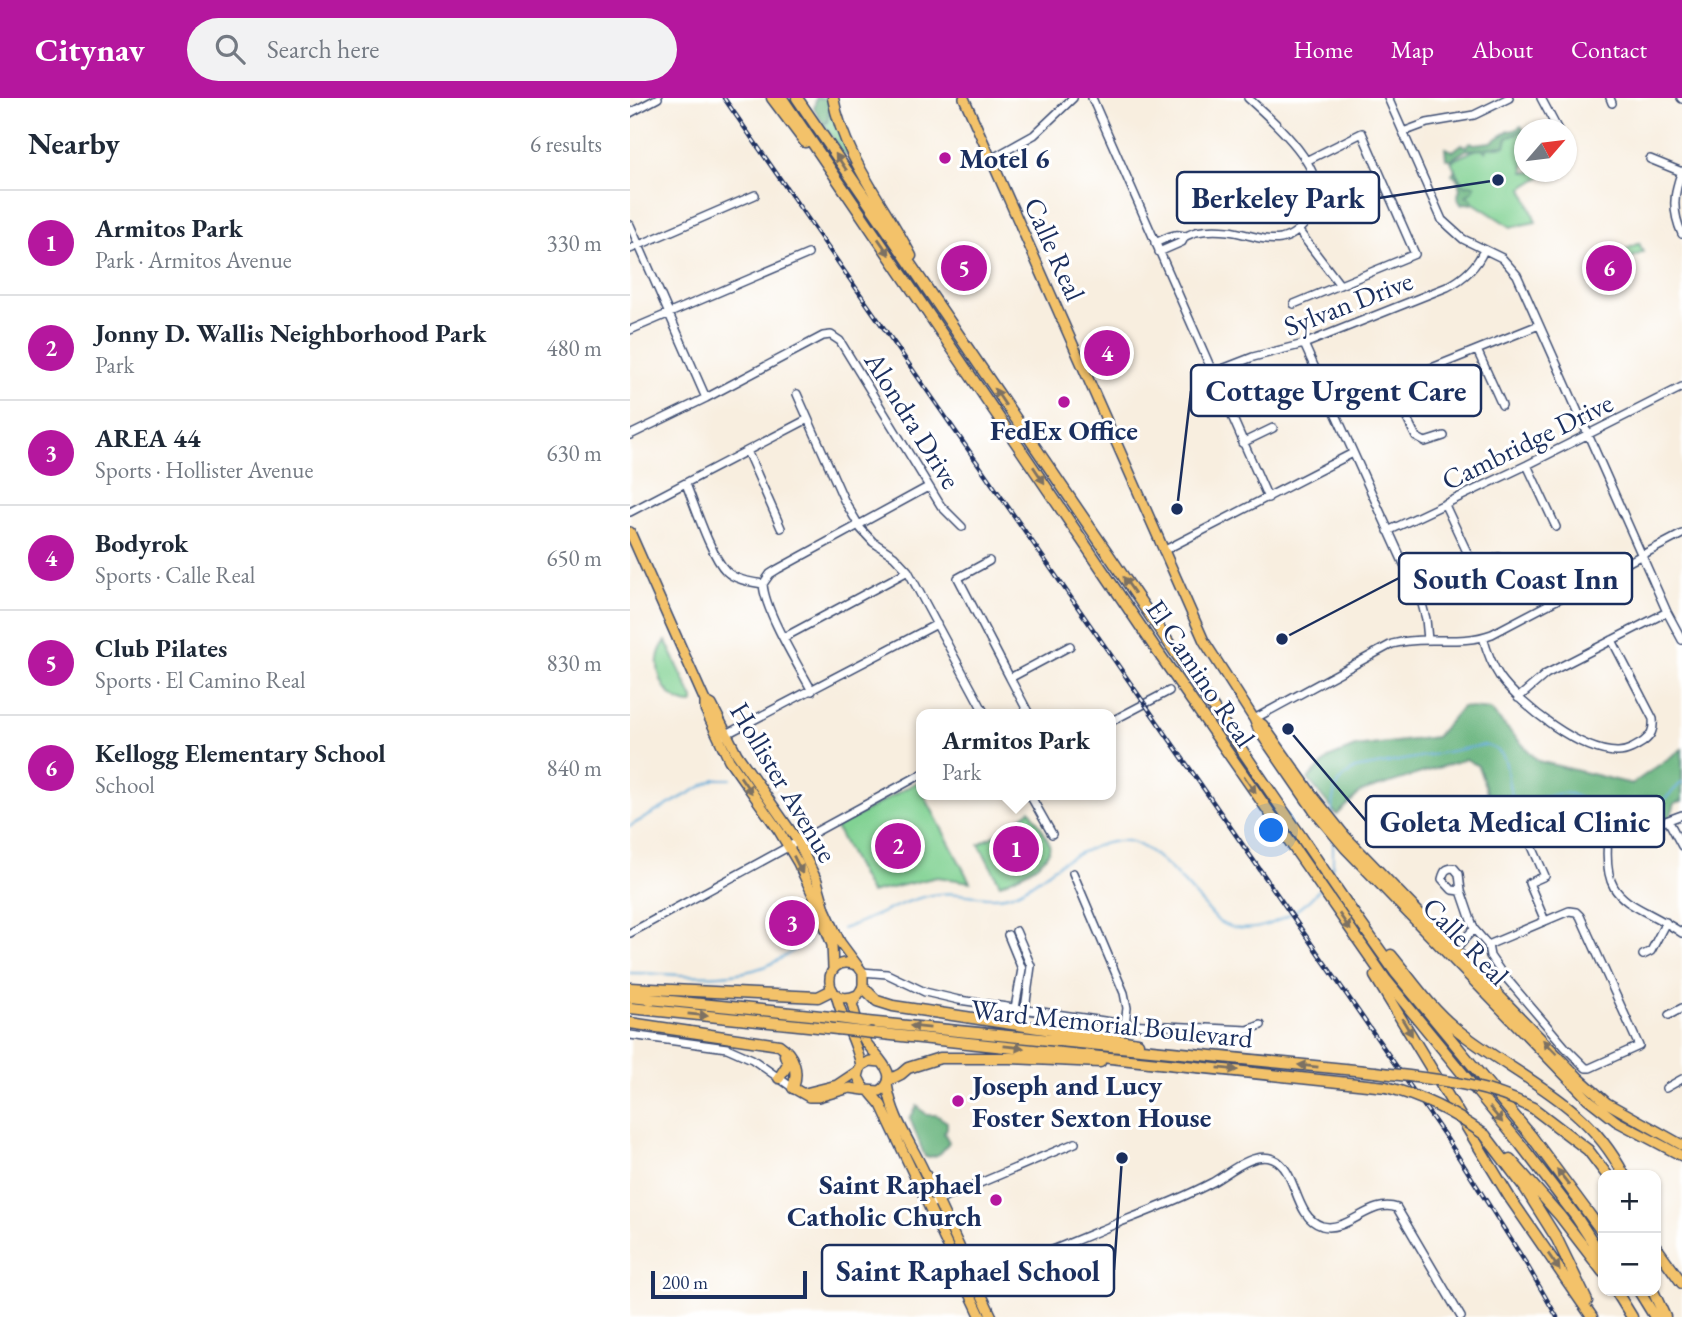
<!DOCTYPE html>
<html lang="en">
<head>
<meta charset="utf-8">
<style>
	:root { --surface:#fff; --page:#f2f2f3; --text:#1f2937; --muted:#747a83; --line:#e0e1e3; --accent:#b5179e }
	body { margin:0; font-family:"EB Garamond",serif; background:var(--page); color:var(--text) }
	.controls { position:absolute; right:21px; bottom:21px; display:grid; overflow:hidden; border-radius:14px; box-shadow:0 2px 5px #0004 }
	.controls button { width:63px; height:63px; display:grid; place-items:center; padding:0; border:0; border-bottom:2px solid var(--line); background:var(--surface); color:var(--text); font:35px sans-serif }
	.compass { position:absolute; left:884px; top:21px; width:63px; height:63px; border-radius:50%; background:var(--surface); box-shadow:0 2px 5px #0004; rotate:62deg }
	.scale { position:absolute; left:21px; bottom:18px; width:156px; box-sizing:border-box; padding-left:7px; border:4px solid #1b2f5e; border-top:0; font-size:19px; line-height:24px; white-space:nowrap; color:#1b2f5e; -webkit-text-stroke:5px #fff; paint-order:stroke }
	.you { position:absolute; left:642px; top:733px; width:24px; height:24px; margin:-18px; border:5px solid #fff; border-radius:50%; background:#1a73e8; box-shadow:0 0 0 10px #1a73e833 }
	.badge { display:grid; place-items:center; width:46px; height:46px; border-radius:50%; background:var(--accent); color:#fff; font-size:23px; font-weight:700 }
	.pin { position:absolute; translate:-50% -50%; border:4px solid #fff; box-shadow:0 2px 7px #0006 }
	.popup { position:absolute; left:286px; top:611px; width:200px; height:91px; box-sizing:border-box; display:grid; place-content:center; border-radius:14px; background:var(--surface); filter:drop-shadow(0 2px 5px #0005); font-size:23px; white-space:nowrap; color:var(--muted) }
	.popup b { font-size:26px; color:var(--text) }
	.popup::after { content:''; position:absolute; left:50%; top:100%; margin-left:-14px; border:14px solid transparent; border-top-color:var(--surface) }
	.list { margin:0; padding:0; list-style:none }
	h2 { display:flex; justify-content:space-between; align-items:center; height:91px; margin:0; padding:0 28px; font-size:30px }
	h2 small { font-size:23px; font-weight:400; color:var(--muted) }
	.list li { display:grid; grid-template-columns:46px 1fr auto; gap:21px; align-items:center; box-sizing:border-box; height:105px; padding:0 28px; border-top:2px solid var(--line) }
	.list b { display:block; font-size:26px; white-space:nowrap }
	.list p { margin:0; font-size:23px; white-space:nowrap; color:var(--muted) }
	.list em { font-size:23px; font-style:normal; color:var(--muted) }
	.icon { flex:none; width:38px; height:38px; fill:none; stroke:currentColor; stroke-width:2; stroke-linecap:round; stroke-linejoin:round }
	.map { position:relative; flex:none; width:1052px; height:1219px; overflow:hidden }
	header { display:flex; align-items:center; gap:42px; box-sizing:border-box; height:98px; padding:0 35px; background:var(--accent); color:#fff }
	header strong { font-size:33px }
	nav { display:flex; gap:38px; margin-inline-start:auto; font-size:24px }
	.search { width:490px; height:63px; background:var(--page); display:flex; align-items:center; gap:18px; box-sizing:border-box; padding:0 24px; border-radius:38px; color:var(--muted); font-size:26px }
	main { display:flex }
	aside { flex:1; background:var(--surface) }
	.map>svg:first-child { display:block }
	.green { fill:#81d293; stroke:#4e8078; stroke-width:2 }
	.forest { fill:#68b47d; stroke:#42726e; stroke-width:2 }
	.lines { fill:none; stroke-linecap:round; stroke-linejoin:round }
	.stream { stroke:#5fa8d6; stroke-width:2 }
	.minor-casing { stroke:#3c4c71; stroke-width:10 }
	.major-casing { stroke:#3c4c71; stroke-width:12 }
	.highway-casing { stroke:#3c4c71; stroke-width:13 }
	.minor { stroke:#fff; stroke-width:7 }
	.major { stroke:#f3c26a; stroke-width:9 }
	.highway { stroke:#f3c26a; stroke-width:10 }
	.rail-casing { stroke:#1b2f5e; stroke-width:4.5 }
	.rail { stroke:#fff; stroke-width:2; stroke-dasharray:5; stroke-linecap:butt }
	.highway-bridge-casing { stroke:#3c4c71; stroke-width:13; stroke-linecap:butt }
	.highway-bridge { stroke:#f3c26a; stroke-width:10 }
	.oneway { fill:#7c7163 }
	.poi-dot { fill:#b5179e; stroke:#fff; stroke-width:2.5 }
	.labels { text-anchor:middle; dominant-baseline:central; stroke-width:6; stroke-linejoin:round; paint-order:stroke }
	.poi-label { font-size:28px; font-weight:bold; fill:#1b2f5e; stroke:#fff; text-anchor:start }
	.street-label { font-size:28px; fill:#1b2f5e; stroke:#fff }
	.leader { fill:none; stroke:#1b2f5e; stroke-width:2.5 }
	.callout-dot { fill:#1b2f5e; stroke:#fff; stroke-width:2.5 }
	.callout { fill:#fff; stroke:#1b2f5e; stroke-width:2.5 }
	.callout-label { font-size:30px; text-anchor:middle; font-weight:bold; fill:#1b2f5e }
</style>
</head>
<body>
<header>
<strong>Citynav</strong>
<div class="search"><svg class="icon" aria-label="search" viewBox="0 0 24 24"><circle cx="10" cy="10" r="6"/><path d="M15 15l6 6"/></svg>Search here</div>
<nav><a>Home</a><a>Map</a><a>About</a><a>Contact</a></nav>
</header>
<main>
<aside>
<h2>Nearby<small>6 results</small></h2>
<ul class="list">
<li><span class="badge">1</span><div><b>Armitos Park</b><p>Park · Armitos Avenue</p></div><em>330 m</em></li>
<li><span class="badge">2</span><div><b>Jonny D. Wallis Neighborhood Park</b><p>Park</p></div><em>480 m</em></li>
<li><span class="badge">3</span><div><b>AREA 44</b><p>Sports · Hollister Avenue</p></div><em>630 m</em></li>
<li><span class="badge">4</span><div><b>Bodyrok</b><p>Sports · Calle Real</p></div><em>650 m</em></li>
<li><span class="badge">5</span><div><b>Club Pilates</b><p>Sports · El Camino Real</p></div><em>830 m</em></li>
<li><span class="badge">6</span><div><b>Kellogg Elementary School</b><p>School</p></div><em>840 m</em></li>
</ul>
</aside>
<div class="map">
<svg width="1052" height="1219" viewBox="0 0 1052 1219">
	<rect width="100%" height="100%" fill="#fff"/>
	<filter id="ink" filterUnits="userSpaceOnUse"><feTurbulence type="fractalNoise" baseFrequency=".0143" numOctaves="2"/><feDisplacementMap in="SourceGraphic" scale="14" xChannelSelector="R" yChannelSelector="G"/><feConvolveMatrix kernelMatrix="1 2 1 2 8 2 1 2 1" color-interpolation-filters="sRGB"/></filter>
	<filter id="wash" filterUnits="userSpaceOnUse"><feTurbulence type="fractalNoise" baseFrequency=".00686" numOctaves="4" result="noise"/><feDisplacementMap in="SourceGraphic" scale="28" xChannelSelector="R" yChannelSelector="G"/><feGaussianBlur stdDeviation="1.57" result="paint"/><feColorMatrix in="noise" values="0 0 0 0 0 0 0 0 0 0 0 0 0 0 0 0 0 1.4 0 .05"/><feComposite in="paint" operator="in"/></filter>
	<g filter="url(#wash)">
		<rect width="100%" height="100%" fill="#f8eedf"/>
		<path class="green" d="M 198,0 L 218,54 L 214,57 L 193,25 L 197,25 L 199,13 Z
			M 892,30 L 894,33 L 894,74 L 918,74 L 893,90 L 906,124 L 881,129 L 836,100 L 837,97 L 821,63 Z
			M 1009,145 L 1013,154 L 985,169 L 980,160 Z
			M 36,543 L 64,603 L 62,606 C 33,605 17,564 36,543 Z
			M 287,684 L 292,697 L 294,697 L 340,784 L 307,779 L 240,795 L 206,730 Z
			M 400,712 C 406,722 416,735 419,746 C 424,764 383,780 370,786 L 349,746 L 371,734 Z"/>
		<path class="forest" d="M 186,0 L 198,0 L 199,13 L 197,25 L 193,25 L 184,11 Z
			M 891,28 L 894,32 L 877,40 L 875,48 L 857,50 L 856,54 L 853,51 L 836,52 L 822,61 L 816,61 L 815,50 L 823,53 L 832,46 L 836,49 L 841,44 L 844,46 L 861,44 L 879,33 L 885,32 Z
			M 824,73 L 834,87 L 845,87 L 843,93 L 836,98 L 842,101 L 842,106 L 836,105 L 832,107 C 827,102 827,97 830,91 L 827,80 L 822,77 Z
			M 832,609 L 860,612 L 908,663 L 1002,686 L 1052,651 L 1052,703 L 1045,705 L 1039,724 L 930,747 L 924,726 L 865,716 L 848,668 L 836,661 L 731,694 L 707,717 L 678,681 L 700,659 L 725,649 L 806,639 Z
			M 287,1008 L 297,1017 L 306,1017 L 317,1024 L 317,1030 L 314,1035 L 319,1044 C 312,1055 309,1059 295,1059 L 280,1020 Z"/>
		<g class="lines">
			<path class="stream" d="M 702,717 C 702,696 705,682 725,671 L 854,647 C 886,654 872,677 883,700 L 893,704 L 932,695 L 941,696 L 963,707 L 1006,715 L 1030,706 L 1052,684
				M 0,728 L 85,681 L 101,681
				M 700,776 L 703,767 L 703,740
				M 212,831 C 242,821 271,803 302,797 C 328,791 356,805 382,796 C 402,789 418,772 436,762 C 452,753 479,741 497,743 C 527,747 568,802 589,824 C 622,843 666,818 689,792
				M 0,875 C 44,875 94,884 136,868 C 151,862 164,852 178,844"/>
		</g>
	</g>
	<g filter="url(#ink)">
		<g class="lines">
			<g class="minor-casing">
				<path id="minor" d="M 462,0 L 638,400
					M 758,0 L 812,122 L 833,141 L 872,160 L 887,177 L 1037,514 L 1052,542
					M 911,0 L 928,32
					M 980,0 L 982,5
					M 1051,0 L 1052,1
					M 0,15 L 28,0
					M 773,34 L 797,25 L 844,17 L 879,0
					M 361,61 L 404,37 L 443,0
					M 1020,61 L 1052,74
					M 1052,73 C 1043,96 1042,114 1052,136
					M 0,127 L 76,300
					M 668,132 L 710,187
					M 525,145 C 532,142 539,138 545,137 C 549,136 552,138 556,138 C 559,137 562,135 566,134 C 576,132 588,132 598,133 C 616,135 633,144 651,141 C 664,138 673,129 680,118 C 708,77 645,25 618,0
					M 0,151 L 125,97
					M 529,154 L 552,144 L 555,138
					M 664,206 L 785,156 L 732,35 L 676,63
					M 0,232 L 178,156
					M 674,246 L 792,506 L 796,521 L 798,542
					M 847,252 L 872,307
					M 582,275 L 623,259 L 674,246 L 817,189 C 833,181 847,168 854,152
					M 760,286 L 786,339 L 795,344 L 814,338
					M 167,296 L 214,402 L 231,431 L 243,444 L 264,458 L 278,473 L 355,616
					M 702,310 L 909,227
					M 0,337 L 76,300 L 193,238 L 201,237 L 210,243 L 311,408 L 332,429
					M 612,345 L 643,330
					M 117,353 L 151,430
					M 897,367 L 926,429
					M 56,386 C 65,408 81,458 96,473 C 105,482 121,484 133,486
					M 815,407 L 844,469 L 869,459
					M 0,414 L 178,321
					M 758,433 L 897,367 L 1052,289
					M 533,453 L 723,355
					M 359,463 L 328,480 L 380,580
					M 133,486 L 140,476 L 148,471 L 298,389
					M 133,486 C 135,514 168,567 182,593
					M 853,539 C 857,554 862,567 870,579 C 890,607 952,655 988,654 C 997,654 1005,649 1013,644 C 1021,638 1024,632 1023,621 L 982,542
					M 153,540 L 278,473
					M 888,600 L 916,576 L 1037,514
					M 399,616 L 380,580 L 440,548
					M 624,621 L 762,546 C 795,537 830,548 862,536 L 1052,436
					M 480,624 L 539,593
					M 89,640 L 307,526
					M 400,697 L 422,736
					M 1039,724 L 1052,748
					M 870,725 L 893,728 L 915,778 L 899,785 L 915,823
					M 979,730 C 969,809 998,799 1052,835
					M 929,739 L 969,729 L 1014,731 L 1052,717
					M 443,775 L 494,895 L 497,910 L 495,926
					M 831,793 L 822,792 L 812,781 C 814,773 816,770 824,770 L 829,776 L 831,793 L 844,831 L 858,847 L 860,858 L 871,874 L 935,949 L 956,970 L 960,970 L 1009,948 L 950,818 L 946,814 L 939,813 L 858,847
					M 386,833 L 401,868 L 395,911
					M 0,835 L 292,676
					M 378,837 L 392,871 L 385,910
					M 823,853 L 844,831
					M 1013,857 L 1021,853 L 1036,824
					M 232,874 L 257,876 L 295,894 L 329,902 L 495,926 L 618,932 L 631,927
					M 1039,917 L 1052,910
					M 0,937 L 97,950 L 122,961 L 163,990
					M 1036,990 L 1052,981
					M 298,1107 L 445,1045
					M 329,1189 C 383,1169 435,1147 488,1125 C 519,1113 551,1101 581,1085 C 598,1076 622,1053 643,1061 C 668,1071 663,1119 692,1128 C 718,1135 741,1100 767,1110 L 831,1219"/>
			</g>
			<g class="major-casing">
				<path id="major" d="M 334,0 L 574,543 L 624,621 L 629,633 L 684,713 L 715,750 L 958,1001 L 986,1023 L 1052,1058
					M 0,434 L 75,603 L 75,611 L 99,662 L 149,733 L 168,765 L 183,797 L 202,847 L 203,870
					M 75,603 L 82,607 L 107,656 L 167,742 L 187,783 L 195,811 L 210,844 L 233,875 L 233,889 L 222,906 C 226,918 229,933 235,943 C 245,958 273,978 250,993 L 235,992 L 228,979 L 231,968 L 240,963 L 251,964
					M 626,622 L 633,627 L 684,699 L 716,739 L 948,979 L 977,1005 L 1052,1047
					M 226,867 C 190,854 192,913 227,897
					M 206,896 C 211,922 227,942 231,968
					M 257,986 C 262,1019 279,1042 293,1071 C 316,1120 339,1170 362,1219
					M 163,990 L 179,999 L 188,999 L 220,990 L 234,992
					M 240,994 L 251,1007 L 351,1219
					M 175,995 L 207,987 L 228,973"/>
			</g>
			<g class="highway-casing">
				<path id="highway" d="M 142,0 L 175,44
					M 152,0 L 530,557 L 756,882 L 891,1047 L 947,1120 L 973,1160
					M 167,0 L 717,806 L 766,875 L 902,1039 L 973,1135
					M 203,0 C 214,59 254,106 281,158
					M 761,857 C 781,881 800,910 825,930 C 887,980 955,1001 994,1077
					M 745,878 L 880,1100 L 962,1219
					M 233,889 L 247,903 L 263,908 L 508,945
					M 0,890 L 188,899 L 202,892
					M 0,899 L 201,919
					M 0,910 L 207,931
					M 237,924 L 745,974
					M 0,925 L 149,947 C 164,957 169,973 163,990
					M 243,935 L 756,989
					M 149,980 L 158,966 L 155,957
					M 259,982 L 271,976 L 278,970 L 310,960 L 380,960 L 470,964
					M 903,1010 L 958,1052 L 977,1077
					M 855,1037 L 895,1090 L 927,1141 L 957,1203
					M 880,1061 L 930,1118 L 973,1174
					M 1026,1149 L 1052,1185
					M 986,1193 L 1002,1219
					M 1009,1193 L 1025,1219
					M 1023,1193 L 1035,1219"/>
			</g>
			<use href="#minor" class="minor"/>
			<use href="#major" class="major"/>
			<use href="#highway" class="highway"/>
			<g class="rail-casing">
				<path id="rail" d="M 94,0 L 817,1041 L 897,1167 L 927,1219"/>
			</g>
			<use href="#rail" class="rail"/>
			<g class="highway-bridge-casing">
				<path id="highway-bridge" d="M 201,919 L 237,924
					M 207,931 L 243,935
					M 745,974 C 800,981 853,984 903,1010
					M 756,989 C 792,998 825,1015 855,1037"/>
			</g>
			<use href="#highway-bridge" class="highway-bridge"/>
		</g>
		<defs><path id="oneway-solid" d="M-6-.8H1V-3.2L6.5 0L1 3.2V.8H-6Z" transform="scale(1.75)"/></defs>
		<g class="oneway">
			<use href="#oneway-solid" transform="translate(211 64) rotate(-124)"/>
			<use href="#oneway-solid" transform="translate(254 149) rotate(55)"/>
			<use href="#oneway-solid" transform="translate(370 299) rotate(-124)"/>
			<use href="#oneway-solid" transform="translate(409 377) rotate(56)"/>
			<use href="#oneway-solid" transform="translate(499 487) rotate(-125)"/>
			<use href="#oneway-solid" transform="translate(116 687) rotate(55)"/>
			<use href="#oneway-solid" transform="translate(620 687) rotate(55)"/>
			<use href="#oneway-solid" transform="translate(168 767) rotate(64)"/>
			<use href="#oneway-solid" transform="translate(715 824) rotate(55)"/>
			<use href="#oneway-solid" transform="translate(68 917) rotate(6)"/>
			<use href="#oneway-solid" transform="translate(290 929) rotate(-174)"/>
			<use href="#oneway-solid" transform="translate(777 929) rotate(59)"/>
			<use href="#oneway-solid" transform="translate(384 949) rotate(6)"/>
			<use href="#oneway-solid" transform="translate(920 949) rotate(-134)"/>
			<use href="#oneway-solid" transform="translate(678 968) rotate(-174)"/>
			<use href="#oneway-solid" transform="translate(598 971) rotate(6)"/>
			<use href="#oneway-solid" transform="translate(866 1017) rotate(50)"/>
			<use href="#oneway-solid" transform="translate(933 1079) rotate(-128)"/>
			<use href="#oneway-solid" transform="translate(924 1164) rotate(55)"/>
		</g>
	</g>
	<g class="poi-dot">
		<circle cx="315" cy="60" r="7"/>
		<circle cx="434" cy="304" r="7"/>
		<circle cx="328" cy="1003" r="7"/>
		<circle cx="366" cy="1102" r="7"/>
	</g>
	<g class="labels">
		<g class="poi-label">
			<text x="329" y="60">Motel 6</text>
			<text x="434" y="332" text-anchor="middle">FedEx Office</text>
			<text x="342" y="987">Joseph and Lucy<tspan x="342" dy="32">Foster Sexton House</tspan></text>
			<text x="352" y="1086" text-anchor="end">Saint Raphael<tspan x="352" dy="32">Catholic Church</tspan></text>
		</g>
		<g class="street-label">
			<text transform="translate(425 151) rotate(66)">Calle Real</text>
			<text transform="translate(718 205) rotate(-21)">Sylvan Drive</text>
			<text transform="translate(283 322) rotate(58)">Alondra Drive</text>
			<text transform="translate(897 343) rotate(-26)">Cambridge Drive</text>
			<text transform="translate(571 575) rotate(56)">El Camino Real</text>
			<text transform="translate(154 684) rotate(59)">Hollister Avenue</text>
			<text transform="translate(836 843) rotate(46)">Calle Real</text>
			<text transform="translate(482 925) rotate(6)">Ward Memorial Boulevard</text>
		</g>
	</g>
	<path class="leader" d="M868 82L749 100M547 411L561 293M652 541L769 480M658 631L736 723M492 1060L484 1172"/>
	<g class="callout-dot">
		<circle cx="868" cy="82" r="7"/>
		<circle cx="547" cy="411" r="7"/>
		<circle cx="652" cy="541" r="7"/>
		<circle cx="658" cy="631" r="7"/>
		<circle cx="492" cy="1060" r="7"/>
	</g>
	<g class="callout">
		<rect x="547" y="74" width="202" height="51" rx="7"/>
		<rect x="561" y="267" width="290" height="51" rx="7"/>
		<rect x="769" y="455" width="233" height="51" rx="7"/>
		<rect x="736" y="698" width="298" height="51" rx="7"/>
		<rect x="192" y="1147" width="292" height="51" rx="7"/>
	</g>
	<g class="callout-label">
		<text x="648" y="110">Berkeley Park</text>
		<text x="706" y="303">Cottage Urgent Care</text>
		<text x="886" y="491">South Coast Inn</text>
		<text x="885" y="734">Goleta Medical Clinic</text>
		<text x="338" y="1183">Saint Raphael School</text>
	</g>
</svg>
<div class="controls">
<button>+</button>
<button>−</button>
</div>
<svg class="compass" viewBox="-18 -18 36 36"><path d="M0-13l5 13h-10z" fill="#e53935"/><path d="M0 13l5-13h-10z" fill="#747a83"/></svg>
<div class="scale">200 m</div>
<div class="you"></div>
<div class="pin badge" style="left:386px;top:751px">1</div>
<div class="popup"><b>Armitos Park</b>Park</div>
<div class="pin badge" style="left:268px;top:748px">2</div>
<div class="pin badge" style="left:162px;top:825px">3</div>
<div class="pin badge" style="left:477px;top:255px">4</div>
<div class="pin badge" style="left:334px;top:170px">5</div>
<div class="pin badge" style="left:979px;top:170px">6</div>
</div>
</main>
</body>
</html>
